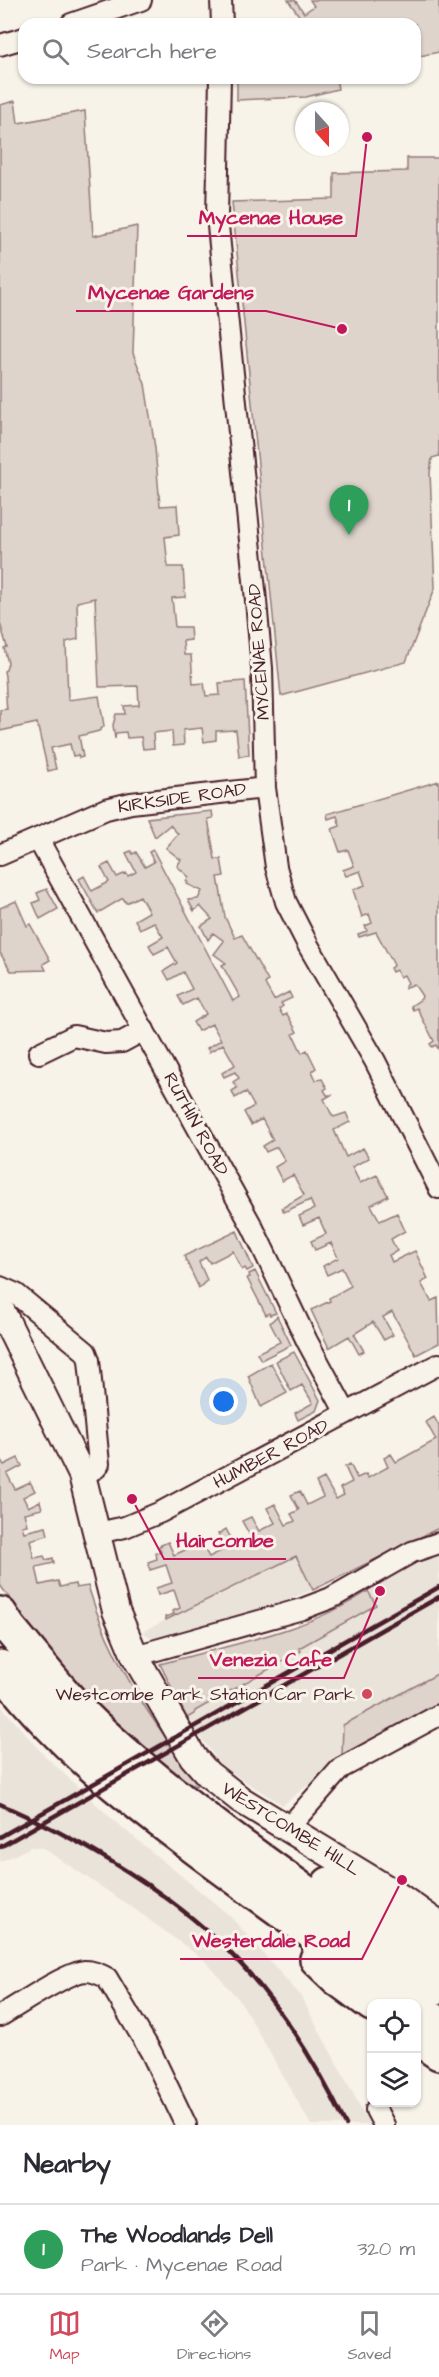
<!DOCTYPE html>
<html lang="en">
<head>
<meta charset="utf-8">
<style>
	:root { --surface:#fff; --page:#f7f7f7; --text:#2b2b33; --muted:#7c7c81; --line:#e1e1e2; --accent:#d1495b }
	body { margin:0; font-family:"Architects Daughter",sans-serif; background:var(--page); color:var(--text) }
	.controls { position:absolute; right:18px; bottom:18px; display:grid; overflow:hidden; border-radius:12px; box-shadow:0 2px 4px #0004 }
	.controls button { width:54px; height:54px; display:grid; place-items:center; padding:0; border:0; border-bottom:2px solid var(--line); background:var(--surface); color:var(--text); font:30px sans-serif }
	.compass { position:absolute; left:295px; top:102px; width:54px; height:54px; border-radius:50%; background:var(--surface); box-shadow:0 2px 4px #0004; rotate:159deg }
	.you { position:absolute; left:224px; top:1402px; width:21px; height:21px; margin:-15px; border:4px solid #fff; border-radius:50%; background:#1a73e8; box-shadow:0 0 0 9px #1a73e833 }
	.badge { display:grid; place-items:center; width:39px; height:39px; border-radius:50%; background:var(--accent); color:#fff; font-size:20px; font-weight:700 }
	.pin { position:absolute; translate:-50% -50px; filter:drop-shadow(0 2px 3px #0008) }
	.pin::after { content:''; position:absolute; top:32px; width:21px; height:18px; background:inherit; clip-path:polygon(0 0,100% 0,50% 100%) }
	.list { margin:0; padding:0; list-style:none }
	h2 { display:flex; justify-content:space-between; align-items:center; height:78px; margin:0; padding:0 24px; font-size:26px }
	h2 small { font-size:20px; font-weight:400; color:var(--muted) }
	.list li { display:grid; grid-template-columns:39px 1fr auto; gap:18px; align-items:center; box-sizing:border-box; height:90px; padding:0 24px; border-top:2px solid var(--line) }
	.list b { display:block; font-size:22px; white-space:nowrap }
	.list p { margin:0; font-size:20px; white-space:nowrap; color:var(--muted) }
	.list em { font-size:20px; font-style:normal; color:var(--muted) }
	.icon { flex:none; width:33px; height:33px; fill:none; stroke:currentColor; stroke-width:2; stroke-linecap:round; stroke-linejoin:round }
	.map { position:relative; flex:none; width:439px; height:2125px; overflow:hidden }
	.search { position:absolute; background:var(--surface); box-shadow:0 2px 4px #0004; left:18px; right:18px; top:18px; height:66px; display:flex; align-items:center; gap:15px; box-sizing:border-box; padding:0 21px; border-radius:18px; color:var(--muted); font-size:22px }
	.sheet { height:168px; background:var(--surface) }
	nav { display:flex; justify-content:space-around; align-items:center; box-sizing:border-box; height:84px; border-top:2px solid var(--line); background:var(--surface); font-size:16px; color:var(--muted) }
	nav a { display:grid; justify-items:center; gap:3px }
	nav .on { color:var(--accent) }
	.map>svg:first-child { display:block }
	.built { fill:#eae3da }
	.green { fill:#ded4cc; stroke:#947a7c; stroke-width:1.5 }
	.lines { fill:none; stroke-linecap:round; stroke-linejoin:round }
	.minor-casing { stroke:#4a1f2b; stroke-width:24 }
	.tertiary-casing { stroke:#4a1f2b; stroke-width:30 }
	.trunk-casing { stroke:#4a1f2b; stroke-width:38 }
	.minor { stroke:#f7f3e8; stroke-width:20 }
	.tertiary { stroke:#f7f3e8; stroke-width:26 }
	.trunk { stroke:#f7f3e8; stroke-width:33 }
	.rail { stroke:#4a1f2b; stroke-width:4.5 }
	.poi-dot { fill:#d1495b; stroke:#f7f3e8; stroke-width:2 }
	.labels { text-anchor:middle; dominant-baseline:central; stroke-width:6; stroke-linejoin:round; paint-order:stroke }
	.street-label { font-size:18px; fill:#4a1f2b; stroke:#f7f3e8 }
	.poi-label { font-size:18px; fill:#4a1f2b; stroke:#f7f3e8; text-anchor:end }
	.leader { fill:none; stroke:#c2185b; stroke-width:2 }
	.callout-dot { fill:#c2185b; stroke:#f7f3e8; stroke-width:2 }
	.callout-label { font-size:20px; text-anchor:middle; font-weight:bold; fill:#c2185b; stroke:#f7f3e8; stroke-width:6; stroke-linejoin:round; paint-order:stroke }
</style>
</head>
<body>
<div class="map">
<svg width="439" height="2125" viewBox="0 0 439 2125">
	<rect width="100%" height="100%" fill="#f7f3e8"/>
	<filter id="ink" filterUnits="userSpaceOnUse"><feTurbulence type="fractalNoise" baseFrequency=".0167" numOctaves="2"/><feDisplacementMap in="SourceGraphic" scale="12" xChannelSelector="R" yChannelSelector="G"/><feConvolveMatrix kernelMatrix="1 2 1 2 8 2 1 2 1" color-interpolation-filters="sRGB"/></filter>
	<g filter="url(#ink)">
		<path class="built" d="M 296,1555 L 313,1590 L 231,1620 L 157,1641 L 142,1632 Z
			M 423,1556 L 424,1558 L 439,1557 L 439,1705 L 344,1756 L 283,1805 L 222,1767 L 187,1718 L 160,1664 L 315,1620 L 351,1603 L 368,1591 L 366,1588 Z
			M 0,1705 L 44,1755 L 114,1821 L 229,1915 L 300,1995 L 370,2125 L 311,2125 L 241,2002 L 204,1960 L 133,1908 L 43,1848 L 31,1847 L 0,1862 Z"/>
		<path class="green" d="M 288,0 L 295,0 L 304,13 L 314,6 L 310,0 L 439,0 L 439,52 L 415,57 L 415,24 L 305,24 Z
			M 237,78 L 336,78 L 338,89 L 306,97 L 237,100 Z
			M 15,101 L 18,123 L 85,111 L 93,236 L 137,226 L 133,353 L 145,384 L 155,448 L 160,506 L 177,505 L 179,535 L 165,537 L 168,567 L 183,567 L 185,597 L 172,598 L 175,627 L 190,627 L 191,640 L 183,641 L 184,655 L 191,655 L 193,684 L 204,683 L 206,696 L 220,695 L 219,683 L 245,681 L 249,755 L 239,756 L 236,730 L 216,731 L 216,740 L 204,742 L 202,728 L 183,730 L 184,745 L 173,746 L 172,731 L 153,733 L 154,748 L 143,749 L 141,737 L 127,738 L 126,732 L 116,733 L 115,739 L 113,725 L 116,714 L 125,714 L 124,706 L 139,705 L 138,686 L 99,687 L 95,598 L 77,602 L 78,639 L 66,642 L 68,700 L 99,696 L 104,726 L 99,731 L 79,736 L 83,757 L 79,758 L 78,755 L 73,756 L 70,744 L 51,748 L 56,769 L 48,771 L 37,723 L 0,731 L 0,710 L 7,709 C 5,695 7,684 4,671 L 6,670 L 8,663 L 4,648 L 7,647 L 0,623 L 0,105 Z
			M 407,158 L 439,158 L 439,456 L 432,458 L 430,473 L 435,588 L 406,662 L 281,696 L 232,202 L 334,199 L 334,173 L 407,171 Z
			M 439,781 L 439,1050 L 436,1045 L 432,1047 L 430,1044 L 434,1041 L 417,1008 L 413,1010 L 411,1006 L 421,999 L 422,996 L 414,984 L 405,988 L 405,986 L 408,983 L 404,975 L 400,977 L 396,970 L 392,972 L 390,968 L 394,965 L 376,932 L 359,937 L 358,934 L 367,931 L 365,926 L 372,923 L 369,914 L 362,917 L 353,890 L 365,885 L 360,871 L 346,876 L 343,870 L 354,866 L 348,850 L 340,852 L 332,829 L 340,826 L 337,816 L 328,819 L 327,814 Z
			M 212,811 L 213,818 L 208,819 L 215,859 L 221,859 L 224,876 L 218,877 L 225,917 L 235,938 L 242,935 L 268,981 L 265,984 L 274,1000 L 289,992 L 292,998 L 281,1003 L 283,1006 L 279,1009 L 283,1016 L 287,1014 L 297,1032 L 293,1034 L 302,1053 L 307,1050 L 316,1068 L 312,1071 L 316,1080 L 322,1079 L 327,1088 L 324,1090 L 327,1095 L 331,1095 L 324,1099 L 332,1115 L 334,1117 L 346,1113 L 350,1122 L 334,1130 L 346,1157 L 363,1148 L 369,1158 L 352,1167 L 360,1183 L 377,1175 L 388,1196 L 371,1205 L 380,1221 L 397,1213 L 405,1231 L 391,1239 L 397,1251 L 389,1255 L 392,1262 L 415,1251 L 428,1279 L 421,1283 L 431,1301 L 438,1298 L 439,1343 L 416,1355 L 392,1312 L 383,1317 L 393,1335 L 384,1340 L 373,1322 L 354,1334 L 364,1351 L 359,1354 L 349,1336 L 329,1348 L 311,1310 L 330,1301 L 329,1298 L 351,1286 L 342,1268 L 327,1275 L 323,1266 L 338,1258 L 331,1243 L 315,1250 L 311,1241 L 326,1234 L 319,1218 L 303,1225 L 299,1216 L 314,1209 L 310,1200 L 284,1212 L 282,1208 L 304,1195 L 293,1175 L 282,1181 L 275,1167 L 285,1161 L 277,1147 L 266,1152 L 263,1146 L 273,1140 L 262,1119 L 251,1125 L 244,1112 L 254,1106 L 246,1092 L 235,1098 L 232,1091 L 237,1088 L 233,1082 L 239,1078 L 235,1072 L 224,1077 L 222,1073 L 235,1065 L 223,1044 L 209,1052 L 207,1048 L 221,1040 L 212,1024 L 198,1031 L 193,1022 L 206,1014 L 197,998 L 183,1005 L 178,996 L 192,989 L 183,972 L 169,980 L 164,971 L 177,963 L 168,947 L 154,954 L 149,945 L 163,937 L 154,922 L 140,929 L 135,920 L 149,912 L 140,896 L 126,903 L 123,898 L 98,913 L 79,879 L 84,876 L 92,891 L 109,882 L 101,867 L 109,863 L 117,877 L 126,873 L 128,876 L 136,872 L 126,853 L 131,851 L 133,854 L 136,852 L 145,867 L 154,862 L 149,852 L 153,850 L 233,1001 L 240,997 L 222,965 L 226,963 L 214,954 L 224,941 L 213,933 L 208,940 L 201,926 L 212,919 L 200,906 L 194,911 L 188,900 L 198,899 L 202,891 L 187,884 L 188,882 L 186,881 L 189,877 L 177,866 L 181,860 L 166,848 L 178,834 L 170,825 L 155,837 L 147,818 Z
			M 47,889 L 58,909 L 40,919 L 33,903 L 40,900 L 37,893 Z
			M 16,901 L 27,926 L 30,924 L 50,960 L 43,964 L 46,970 L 11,971 L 0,953 L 0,908 Z
			M 237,1231 L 253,1268 L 247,1271 L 245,1268 L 242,1270 L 233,1251 L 210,1263 L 206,1257 L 199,1262 L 207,1280 L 199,1288 L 184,1256 Z
			M 255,1271 L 276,1313 L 270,1315 L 269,1313 L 266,1315 L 247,1278 L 250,1277 L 249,1274 Z
			M 277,1316 L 291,1345 L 261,1360 L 257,1353 L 280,1342 L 270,1323 Z
			M 294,1352 L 320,1400 L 316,1411 L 298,1420 L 295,1413 L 313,1403 L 302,1385 L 291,1391 L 276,1361 Z
			M 271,1363 L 287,1393 L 261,1407 L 248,1376 Z
			M 434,1417 L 439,1426 L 439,1528 L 313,1590 L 296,1556 L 166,1620 L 165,1617 L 174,1614 L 173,1611 L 180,1608 L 174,1590 L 158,1595 L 156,1588 L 172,1583 L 166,1565 L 150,1570 L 148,1562 L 157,1559 L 156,1553 L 161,1552 L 159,1546 L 168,1542 L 174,1555 L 201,1543 L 209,1557 L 225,1549 L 218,1534 L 226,1529 L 234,1544 L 242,1540 L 246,1547 L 254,1543 L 242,1521 L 251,1517 L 259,1531 L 275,1523 L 267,1508 L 275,1504 L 286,1525 L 295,1521 L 291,1514 L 299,1510 L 291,1495 L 300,1491 L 307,1505 L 323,1497 L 316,1482 L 324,1478 L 336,1499 L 344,1495 L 340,1488 L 352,1482 L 345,1467 L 350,1464 L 357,1478 L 366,1474 L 368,1478 L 388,1467 L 384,1458 L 391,1454 L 396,1462 L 436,1440 L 426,1422 Z
			M 18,1458 L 22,1466 L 7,1474 L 15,1489 L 30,1482 L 35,1491 L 23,1497 L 28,1507 L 40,1501 L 42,1509 L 24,1513 L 27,1525 L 22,1526 L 24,1532 L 46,1527 L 48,1535 L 30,1540 L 34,1558 L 44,1556 L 46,1560 L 53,1558 L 54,1563 L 36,1567 L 40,1585 L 58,1581 L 60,1587 L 75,1584 L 76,1588 L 88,1586 C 110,1660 151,1721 199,1781 L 196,1786 L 170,1772 L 102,1713 L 40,1641 L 0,1585 L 0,1459 L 4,1465 Z
			M 368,1591 L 376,1605 L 299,1648 L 301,1651 L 195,1711 L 194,1714 L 187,1718 L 160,1664 C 229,1645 309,1631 368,1591 Z
			M 439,1673 L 439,1704 L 342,1756 L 343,1725 Z"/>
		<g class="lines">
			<g class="minor-casing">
				<path id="minor" d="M 221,0 L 222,24
					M 71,24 L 141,0
					M 0,45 L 24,38
					M 220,78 L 217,216 L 255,590 L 262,668 L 265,788 L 276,867 L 286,902 L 308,945 L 375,1061 L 439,1188
					M 38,839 L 253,1228 L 307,1341 L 346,1413
					M 0,855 L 106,809 L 131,803 L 265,788
					M 39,1053 L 74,1036 L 106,1043 L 122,1042 L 144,1030
					M 0,1287 L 16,1294 L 86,1352 L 89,1360 L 99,1464 L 96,1468 L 82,1475
					M 98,1533 L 125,1527 L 161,1512 L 439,1364
					M 135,1656 L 302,1609 L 331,1598 L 412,1552 L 439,1543
					M 289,1827 L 341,1768 L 439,1715
					M 0,2016 C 19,2005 65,1973 85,1971 C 93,1971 100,1974 107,1978 L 151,2052 L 186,2125
					M 376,2110 L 384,2125"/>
			</g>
			<g class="tertiary-casing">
				<path id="tertiary" d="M 0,1308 L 82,1475 L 116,1611 L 135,1656 L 193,1757 L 208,1774 L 241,1800 L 394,1893 L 439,1925"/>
			</g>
			<g class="trunk-casing">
				<path id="trunk" d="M 0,1614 L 9,1628 C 39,1663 68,1703 103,1734 C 206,1828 326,1905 439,1987
					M 0,1667 C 56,1742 129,1798 204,1854 C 272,1905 342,1953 410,2004
					M 329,1884 L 381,1914 L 439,1953
					M 317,1959 L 338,1979 L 372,2004
					M 416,2008 L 439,2024
					M 416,2037 L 439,2053"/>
			</g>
			<use href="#minor" class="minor"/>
			<use href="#tertiary" class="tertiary"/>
			<use href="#trunk" class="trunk"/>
			<path class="rail" d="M 0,1804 C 75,1837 156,1883 216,1939 C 271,1990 314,2058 346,2125
				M 0,1837 L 439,1587
				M 0,1847 L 439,1597"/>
		</g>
	</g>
	<circle class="poi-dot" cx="367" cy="1694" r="6"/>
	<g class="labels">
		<g class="street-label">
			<text transform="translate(259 652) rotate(-94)">MYCENAE ROAD</text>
			<text transform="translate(182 798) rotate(-8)">KIRKSIDE ROAD</text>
			<text transform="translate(196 1124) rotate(61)">RUTHIN ROAD</text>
			<text transform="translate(271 1454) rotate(-28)">HUMBER ROAD</text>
			<text transform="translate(291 1829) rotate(32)">WESTCOMBE HILL</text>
		</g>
		<g class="poi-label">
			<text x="355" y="1694">Westcombe Park Station Car Park</text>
		</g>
	</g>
	<path class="leader" d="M367 137L356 236H187M342 329L266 311H76M132 1499L164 1559H286M380 1591L344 1678H198M402 1880L362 1959H180"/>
	<g class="callout-dot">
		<circle cx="367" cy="137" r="6"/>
		<circle cx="342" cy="329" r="6"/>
		<circle cx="132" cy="1499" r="6"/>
		<circle cx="380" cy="1591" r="6"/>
		<circle cx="402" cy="1880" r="6"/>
	</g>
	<g class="callout-label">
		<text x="271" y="224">Mycenae House</text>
		<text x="171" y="299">Mycenae Gardens</text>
		<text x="225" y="1547">Haircombe</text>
		<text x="271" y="1666">Venezia Cafe</text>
		<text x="271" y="1947">Westerdale Road</text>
	</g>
</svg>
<div class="controls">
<button><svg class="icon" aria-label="locate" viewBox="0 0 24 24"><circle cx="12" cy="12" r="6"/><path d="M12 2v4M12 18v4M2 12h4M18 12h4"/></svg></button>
<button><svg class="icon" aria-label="layers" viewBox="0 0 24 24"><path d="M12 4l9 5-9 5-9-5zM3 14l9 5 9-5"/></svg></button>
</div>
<svg class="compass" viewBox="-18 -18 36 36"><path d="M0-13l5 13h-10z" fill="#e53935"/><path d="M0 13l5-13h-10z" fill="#7c7c81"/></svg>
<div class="you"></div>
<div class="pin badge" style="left:349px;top:535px;background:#2e9e5b">1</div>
<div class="search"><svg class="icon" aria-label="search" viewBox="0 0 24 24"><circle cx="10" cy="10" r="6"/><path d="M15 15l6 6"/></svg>Search here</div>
</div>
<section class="sheet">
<h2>Nearby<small></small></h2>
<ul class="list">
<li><span class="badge" style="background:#2e9e5b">1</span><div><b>The Woodlands Dell</b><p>Park · Mycenae Road</p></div><em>320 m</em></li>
</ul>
</section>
<nav>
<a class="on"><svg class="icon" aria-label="map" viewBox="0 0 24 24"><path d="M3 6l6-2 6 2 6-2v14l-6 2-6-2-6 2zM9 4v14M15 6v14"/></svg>Map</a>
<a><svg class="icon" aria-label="directions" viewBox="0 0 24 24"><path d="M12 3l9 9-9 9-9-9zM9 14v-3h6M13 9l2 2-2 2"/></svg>Directions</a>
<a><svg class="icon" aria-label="saved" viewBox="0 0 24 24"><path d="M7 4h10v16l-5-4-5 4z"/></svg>Saved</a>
</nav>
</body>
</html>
